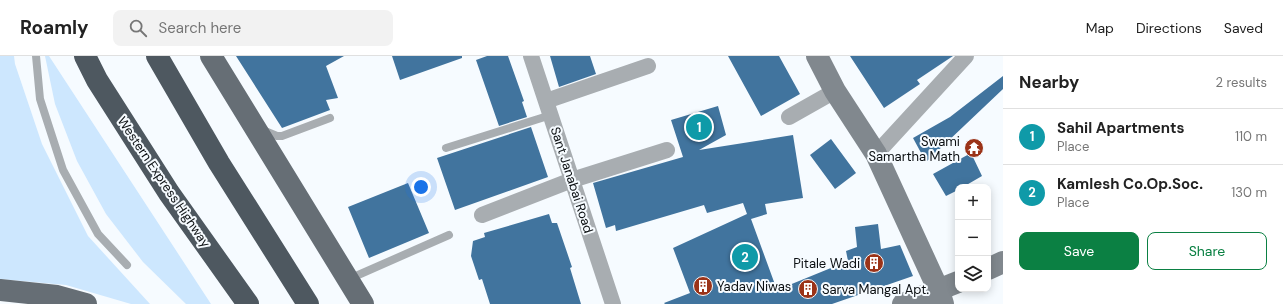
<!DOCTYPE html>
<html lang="en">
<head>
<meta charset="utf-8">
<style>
	:root { --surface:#fff; --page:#f2f2f2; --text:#222; --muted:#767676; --line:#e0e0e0; --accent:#0b8043 }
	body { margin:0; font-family:"DM Sans",sans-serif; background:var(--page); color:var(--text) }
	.controls { position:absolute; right:12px; bottom:12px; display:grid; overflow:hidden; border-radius:8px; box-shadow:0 2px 10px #0003 }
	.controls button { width:36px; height:36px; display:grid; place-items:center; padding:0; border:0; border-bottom:1px solid var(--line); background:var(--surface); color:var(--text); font:20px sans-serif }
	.you { position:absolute; left:421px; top:131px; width:14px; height:14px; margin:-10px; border:3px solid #fff; border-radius:50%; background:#1a73e8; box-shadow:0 0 0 6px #1a73e833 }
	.badge { display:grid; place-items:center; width:26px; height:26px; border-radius:50%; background:var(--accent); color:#fff; font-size:13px; font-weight:700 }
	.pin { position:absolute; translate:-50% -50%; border:2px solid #fff; box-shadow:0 1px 4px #0006 }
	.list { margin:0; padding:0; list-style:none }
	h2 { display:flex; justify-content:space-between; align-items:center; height:52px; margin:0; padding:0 16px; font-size:17px }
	h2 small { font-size:13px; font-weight:400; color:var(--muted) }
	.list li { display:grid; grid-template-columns:26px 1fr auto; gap:12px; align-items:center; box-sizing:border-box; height:56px; padding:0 16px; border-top:1px solid var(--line) }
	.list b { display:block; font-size:15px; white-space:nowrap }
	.list p { margin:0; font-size:13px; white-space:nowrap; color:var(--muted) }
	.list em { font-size:13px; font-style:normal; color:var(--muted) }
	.actions { display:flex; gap:8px; padding:12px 16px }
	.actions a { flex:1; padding:9px 0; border:1px solid var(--accent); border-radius:8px; text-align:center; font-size:14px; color:var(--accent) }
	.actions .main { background:var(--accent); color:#fff }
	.icon { flex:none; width:22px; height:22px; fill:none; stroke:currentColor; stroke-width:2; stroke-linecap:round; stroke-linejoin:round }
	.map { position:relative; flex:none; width:1003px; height:248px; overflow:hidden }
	header { display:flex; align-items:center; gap:24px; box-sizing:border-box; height:56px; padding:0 20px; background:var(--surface); border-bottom:1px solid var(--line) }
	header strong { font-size:19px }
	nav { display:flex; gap:22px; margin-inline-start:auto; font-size:14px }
	.search { width:280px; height:36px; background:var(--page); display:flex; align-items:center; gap:10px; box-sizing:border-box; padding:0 14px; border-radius:8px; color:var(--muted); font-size:15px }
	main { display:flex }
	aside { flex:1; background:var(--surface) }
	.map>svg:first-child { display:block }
	.green { fill:#cde7fe }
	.building { fill:#41749e }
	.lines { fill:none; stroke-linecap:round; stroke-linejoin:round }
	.lane { stroke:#a8adb1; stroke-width:8 }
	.street { stroke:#a8adb1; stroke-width:16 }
	.secondary { stroke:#81888e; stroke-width:22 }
	.primary { stroke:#666e75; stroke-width:22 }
	.highway { stroke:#4e5860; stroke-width:22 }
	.labels { text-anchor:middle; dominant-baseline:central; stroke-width:4; stroke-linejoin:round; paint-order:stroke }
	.poi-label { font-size:13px; fill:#0b0f12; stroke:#f6fbff; text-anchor:end }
	.street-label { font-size:13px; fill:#0b0f12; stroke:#f6fbff }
</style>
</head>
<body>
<header>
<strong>Roamly</strong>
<div class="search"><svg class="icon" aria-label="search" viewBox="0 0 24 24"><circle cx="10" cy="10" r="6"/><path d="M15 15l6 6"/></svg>Search here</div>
<nav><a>Map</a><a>Directions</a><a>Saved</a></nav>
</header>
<main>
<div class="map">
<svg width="1003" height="248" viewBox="0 0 1003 248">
	<rect width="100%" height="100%" fill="#f6fbff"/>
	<path class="green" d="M 0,0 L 14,0 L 15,8 L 42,88 L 88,180 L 150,248 L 131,248 L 66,229 L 0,223 Z
		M 45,0 L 49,0 L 211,248 L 186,248 L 143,206 L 106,158 L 77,105 L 55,48 Z"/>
	<path class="building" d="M 236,0 L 344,0 L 326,10 L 338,42 L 326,44 L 330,54 L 282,72 Z
		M 392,0 L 462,0 L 462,2 L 400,24 Z
		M 487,0 L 508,0 L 524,45 L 522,46 L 527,61 L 499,70 L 476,4 Z
		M 550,0 L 590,0 L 596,18 L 559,31 Z
		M 728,0 L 779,0 L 800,38 L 761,60 Z
		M 850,0 L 953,0 L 917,24 L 920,28 L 884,52 Z
		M 1003,20 L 1003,33 L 926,106 L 913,82 L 950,61 Z
		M 718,50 L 726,79 L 699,94 L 793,79 L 803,142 L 765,148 L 767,158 L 751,163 L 777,234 L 848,205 L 846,195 L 857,191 L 855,171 L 878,168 L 881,193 L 900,189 L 913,220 L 832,248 L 665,248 L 664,247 L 690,237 L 673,192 L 747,158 L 743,147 L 707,157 L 704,149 L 616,175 L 615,169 L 606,172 L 593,127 L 683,101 L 671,64 Z
		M 531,71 L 548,121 L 455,154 L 437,102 Z
		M 831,83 L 856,117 L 835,133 L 810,99 Z
		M 971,97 L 982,120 L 963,131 L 958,131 L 958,134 L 946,140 L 933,118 Z
		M 408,127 L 429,177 L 369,202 L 348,151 Z
		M 549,158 L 552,167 L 557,167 L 572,211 L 570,212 L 581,248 L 490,248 L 482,223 L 479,224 L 471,200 L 473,185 L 485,181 L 484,177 Z"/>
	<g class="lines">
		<path class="lane" d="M 36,0 L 40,43 L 63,114 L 98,178 L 127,209
			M 261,77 L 265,75 L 277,80 L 282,80 L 330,62
			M 446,92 L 551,59
			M 349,223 L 449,179"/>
		<path class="street" d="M 531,0 L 613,248
			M 546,45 L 648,10
			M 789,61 L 835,35
			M 876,98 L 966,0
			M 482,159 L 572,124 L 667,94"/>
		<path class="secondary" d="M 817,0 L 835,35 L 876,98 L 939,235 L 943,248
			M 988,213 L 1003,206
			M 903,248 L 958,226"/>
		<path class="primary" d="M 211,0 L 363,248
			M 0,234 L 57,240 L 86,248"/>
		<path class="highway" d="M 85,0 L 97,24 L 169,137 L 248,248
			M 157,0 L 219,107 L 308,248"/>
	</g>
	<defs>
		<g id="temple-disc" transform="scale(1)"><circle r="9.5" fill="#9b3318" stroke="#f6fbff"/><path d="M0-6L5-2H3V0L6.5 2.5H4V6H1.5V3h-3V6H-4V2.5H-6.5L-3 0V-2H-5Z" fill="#fff"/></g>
		<g id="building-disc" transform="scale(1)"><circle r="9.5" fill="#9b3318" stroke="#f6fbff"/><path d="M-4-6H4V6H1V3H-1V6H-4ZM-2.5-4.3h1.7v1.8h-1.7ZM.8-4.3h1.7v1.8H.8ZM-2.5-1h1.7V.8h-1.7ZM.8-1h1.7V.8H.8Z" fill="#fff"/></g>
	</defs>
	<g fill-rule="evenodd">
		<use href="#temple-disc" x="974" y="92"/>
		<use href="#building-disc" x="874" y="207"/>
		<use href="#building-disc" x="703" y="230"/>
		<use href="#building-disc" x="808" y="233"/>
	</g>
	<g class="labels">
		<g class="poi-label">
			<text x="960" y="85">Swami<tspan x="960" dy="15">Samartha Math</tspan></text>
			<text x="860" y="207">Pitale Wadi</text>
			<text x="717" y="230" text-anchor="start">Yadav Niwas</text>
			<text x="822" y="233" text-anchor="start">Sarva Mangal Apt.</text>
		</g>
		<g class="street-label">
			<text transform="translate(572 124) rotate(72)">Sant Janabai Road</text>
			<text transform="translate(164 126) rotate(56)">Western Express Highway</text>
		</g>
	</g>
</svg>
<div class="controls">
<button>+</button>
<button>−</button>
<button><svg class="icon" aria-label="layers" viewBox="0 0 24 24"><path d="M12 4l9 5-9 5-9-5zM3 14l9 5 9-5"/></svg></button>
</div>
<div class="you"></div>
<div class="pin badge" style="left:699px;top:71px;background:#0f9aa8">1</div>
<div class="pin badge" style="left:745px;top:201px;background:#0f9aa8">2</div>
</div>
<aside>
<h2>Nearby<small>2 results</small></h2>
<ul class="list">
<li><span class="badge" style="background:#0f9aa8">1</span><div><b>Sahil Apartments</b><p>Place</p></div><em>110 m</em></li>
<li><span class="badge" style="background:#0f9aa8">2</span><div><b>Kamlesh Co.Op.Soc.</b><p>Place</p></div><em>130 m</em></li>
</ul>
<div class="actions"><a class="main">Save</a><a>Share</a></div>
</aside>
</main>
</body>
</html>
